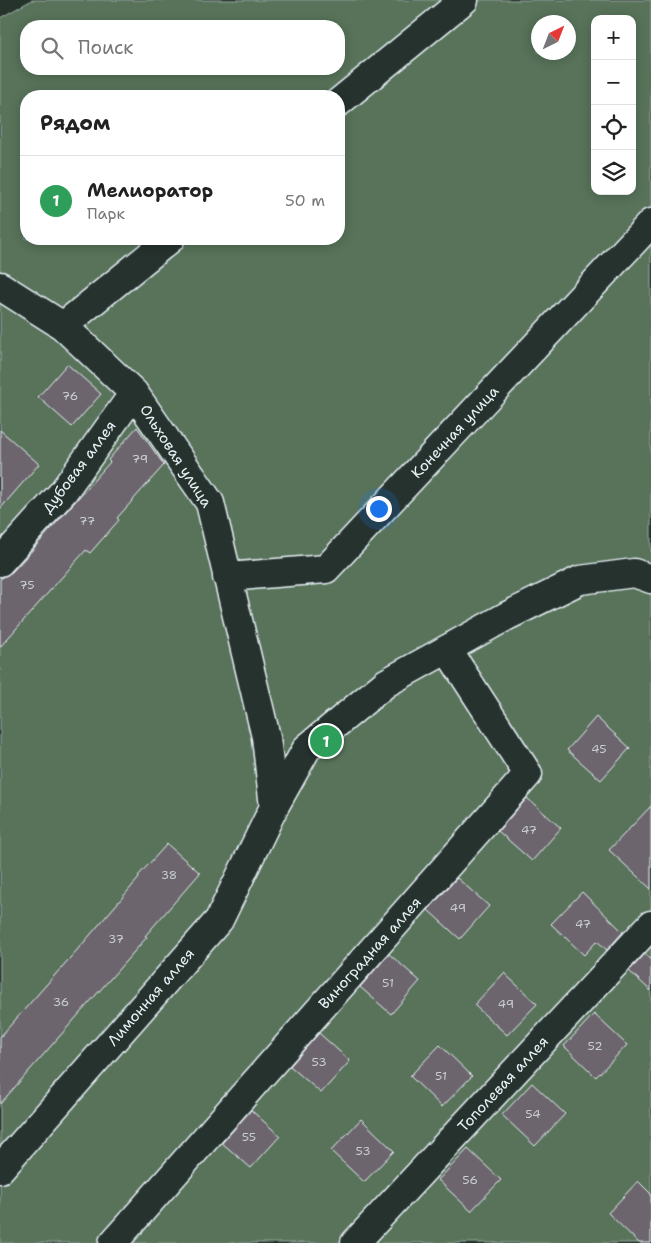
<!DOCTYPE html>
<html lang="ru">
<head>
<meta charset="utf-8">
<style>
	:root { --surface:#fff; --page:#f6f6f6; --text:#222; --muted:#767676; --line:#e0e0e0; --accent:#85585c }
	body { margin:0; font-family:"Shantell Sans",sans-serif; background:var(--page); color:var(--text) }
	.controls { position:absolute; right:15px; top:15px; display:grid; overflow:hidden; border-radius:10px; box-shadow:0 2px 12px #0003 }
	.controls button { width:45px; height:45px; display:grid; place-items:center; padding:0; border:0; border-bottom:1px solid var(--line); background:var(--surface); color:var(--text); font:25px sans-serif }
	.compass { position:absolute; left:531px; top:15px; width:45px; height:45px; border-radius:50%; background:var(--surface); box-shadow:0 2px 12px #0003; rotate:42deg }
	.you { position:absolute; left:378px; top:508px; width:18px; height:18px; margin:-12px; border:4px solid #fff; border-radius:50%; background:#1a73e8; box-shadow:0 0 0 8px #1a73e833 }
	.badge { display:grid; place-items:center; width:32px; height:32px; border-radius:50%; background:var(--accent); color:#fff; font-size:16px; font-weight:700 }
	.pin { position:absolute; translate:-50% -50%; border:2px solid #fff; box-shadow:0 1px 5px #0006 }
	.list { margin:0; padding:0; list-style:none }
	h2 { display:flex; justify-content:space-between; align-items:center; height:65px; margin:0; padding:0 20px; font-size:21px }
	h2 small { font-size:16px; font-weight:400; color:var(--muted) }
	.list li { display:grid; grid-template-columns:32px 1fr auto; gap:15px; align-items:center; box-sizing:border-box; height:90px; padding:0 20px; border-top:1px solid var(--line) }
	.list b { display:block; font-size:19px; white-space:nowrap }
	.list p { margin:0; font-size:16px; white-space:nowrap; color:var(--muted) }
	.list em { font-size:16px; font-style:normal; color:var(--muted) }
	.icon { flex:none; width:28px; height:28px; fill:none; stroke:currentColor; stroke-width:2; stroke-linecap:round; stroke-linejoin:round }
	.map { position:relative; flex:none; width:651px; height:1243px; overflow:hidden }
	.search { position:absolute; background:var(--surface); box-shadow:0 2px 12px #0003; left:20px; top:20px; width:325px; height:55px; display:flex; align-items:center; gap:12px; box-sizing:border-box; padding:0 18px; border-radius:20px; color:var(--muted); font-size:19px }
	.panel { position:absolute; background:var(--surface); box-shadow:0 2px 12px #0003; left:20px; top:90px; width:325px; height:155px; border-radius:20px }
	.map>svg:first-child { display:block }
	.green { fill:#58735a; stroke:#a0b2a9; fill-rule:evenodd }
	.building { fill:#6d656d; stroke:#e8f1f8 }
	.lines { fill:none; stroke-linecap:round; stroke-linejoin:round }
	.street-casing { stroke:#e8f1f8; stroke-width:31 }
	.street { stroke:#26332d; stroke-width:28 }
	.labels { text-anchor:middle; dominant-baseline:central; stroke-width:4; stroke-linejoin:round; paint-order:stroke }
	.number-label { font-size:12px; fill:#c9ced5 }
	.street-label { font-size:15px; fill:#e8f1f8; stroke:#26332d }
</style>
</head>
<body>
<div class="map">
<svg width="651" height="1243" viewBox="0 0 651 1243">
	<rect width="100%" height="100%" fill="#26332d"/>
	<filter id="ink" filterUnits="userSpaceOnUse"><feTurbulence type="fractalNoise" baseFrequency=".02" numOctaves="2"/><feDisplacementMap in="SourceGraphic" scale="10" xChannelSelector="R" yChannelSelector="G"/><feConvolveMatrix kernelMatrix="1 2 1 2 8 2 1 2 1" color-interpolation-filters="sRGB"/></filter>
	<g filter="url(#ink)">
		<path class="green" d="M 32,0 L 651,0 L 651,1243 L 0,1243 L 0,18 ZM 595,19 L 632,19 L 632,191 L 595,191 ZM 538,22 L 568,22 L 568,52 L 538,52 ZM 26,26 L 339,26 L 339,69 L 26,69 ZM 26,96 L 339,96 L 339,239 L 26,239 Z"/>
		<path class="building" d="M 67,364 L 101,394 L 72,427 L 38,397 Z
			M 137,427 L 164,465 L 117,518 L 119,520 L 90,553 L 86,550 L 0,647 L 0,579 L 12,572 L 28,555 L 110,462 L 108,460 Z
			M 0,430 L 39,464 L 0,509 Z
			M 596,717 L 630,748 L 601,780 L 567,750 Z
			M 527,798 L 561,828 L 532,861 L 498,831 Z
			M 651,806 L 651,889 L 609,850 Z
			M 167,844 L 200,873 L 145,936 L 147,937 L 0,1104 L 0,1037 L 85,941 L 139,878 L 138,876 Z
			M 457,878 L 489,906 L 460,939 L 428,910 Z
			M 582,892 L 623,932 L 607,950 L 597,941 L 584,955 L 551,924 Z
			M 389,954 L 420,981 L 391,1014 L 360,987 Z
			M 645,954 L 651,959 L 651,991 L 629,971 Z
			M 504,973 L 537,1004 L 507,1035 L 474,1005 Z
			M 594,1014 L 627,1045 L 596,1077 L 564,1046 Z
			M 319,1033 L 350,1061 L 321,1093 L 290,1066 Z
			M 440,1045 L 472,1076 L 442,1107 L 410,1076 Z
			M 532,1083 L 565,1114 L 535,1146 L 502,1115 Z
			M 251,1110 L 280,1136 L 251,1168 L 222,1143 Z
			M 361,1119 L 394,1151 L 364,1182 L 331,1151 Z
			M 468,1149 L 501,1180 L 471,1211 L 438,1180 Z
			M 638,1181 L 651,1194 L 651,1243 L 639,1243 L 608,1213 Z"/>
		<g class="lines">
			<g class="street-casing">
				<path id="street" d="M 339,102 L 464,0
					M 0,286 L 63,326 L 134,393 L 210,503 L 266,737 L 274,807
					M 63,326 L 170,239
					M 0,562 L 63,492 L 134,393
					M 227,577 L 326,569 L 651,223
					M 0,1169 L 219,920 L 274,807 L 307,748 L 386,683 L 507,616 L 580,580 L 634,573 L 651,579
					M 113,1243 L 528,774 L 447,649
					M 355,1243 L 651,925"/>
			</g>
			<use href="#street" class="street"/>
		</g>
	</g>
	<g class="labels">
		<g class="number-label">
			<text x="70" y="396">76</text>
			<text x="140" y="459">79</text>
			<text x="87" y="521">77</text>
			<text x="27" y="585">75</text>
			<text x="599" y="749">45</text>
			<text x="529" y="830">47</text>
			<text x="169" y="875">38</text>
			<text x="458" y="908">49</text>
			<text x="583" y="924">47</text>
			<text x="116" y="939">37</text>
			<text x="388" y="983">51</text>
			<text x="61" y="1002">36</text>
			<text x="506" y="1004">49</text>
			<text x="595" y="1046">52</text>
			<text x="319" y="1062">53</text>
			<text x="441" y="1076">51</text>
			<text x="533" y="1114">54</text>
			<text x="249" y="1137">55</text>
			<text x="363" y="1151">53</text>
			<text x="470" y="1180">56</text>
		</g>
		<g class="street-label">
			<text transform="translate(455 432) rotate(-47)">Конечная улица</text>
			<text transform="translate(176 456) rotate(57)">Ольховая улица</text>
			<text transform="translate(79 467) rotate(-53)">Дубовая аллея</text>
			<text transform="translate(370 953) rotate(-48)">Виноградная аллея</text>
			<text transform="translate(151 997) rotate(-49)">Лимонная аллея</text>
			<text transform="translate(503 1084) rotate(-47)">Тополевая аллея</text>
		</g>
	</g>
</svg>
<div class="controls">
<button>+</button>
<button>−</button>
<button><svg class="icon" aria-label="locate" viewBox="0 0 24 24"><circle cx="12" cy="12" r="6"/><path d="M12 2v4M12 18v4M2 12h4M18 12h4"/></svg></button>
<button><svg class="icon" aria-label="layers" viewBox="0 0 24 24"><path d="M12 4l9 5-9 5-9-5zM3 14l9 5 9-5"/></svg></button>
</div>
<svg class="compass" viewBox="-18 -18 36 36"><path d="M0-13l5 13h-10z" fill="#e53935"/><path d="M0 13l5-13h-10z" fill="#767676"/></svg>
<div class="you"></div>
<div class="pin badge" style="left:326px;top:741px;background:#2e9e5b">1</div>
<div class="search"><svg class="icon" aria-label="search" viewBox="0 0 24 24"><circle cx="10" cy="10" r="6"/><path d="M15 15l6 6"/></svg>Поиск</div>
<section class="panel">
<h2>Рядом<small></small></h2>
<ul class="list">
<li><span class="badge" style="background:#2e9e5b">1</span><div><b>Мелиоратор</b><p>Парк</p></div><em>50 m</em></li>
</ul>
</section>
</div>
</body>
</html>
